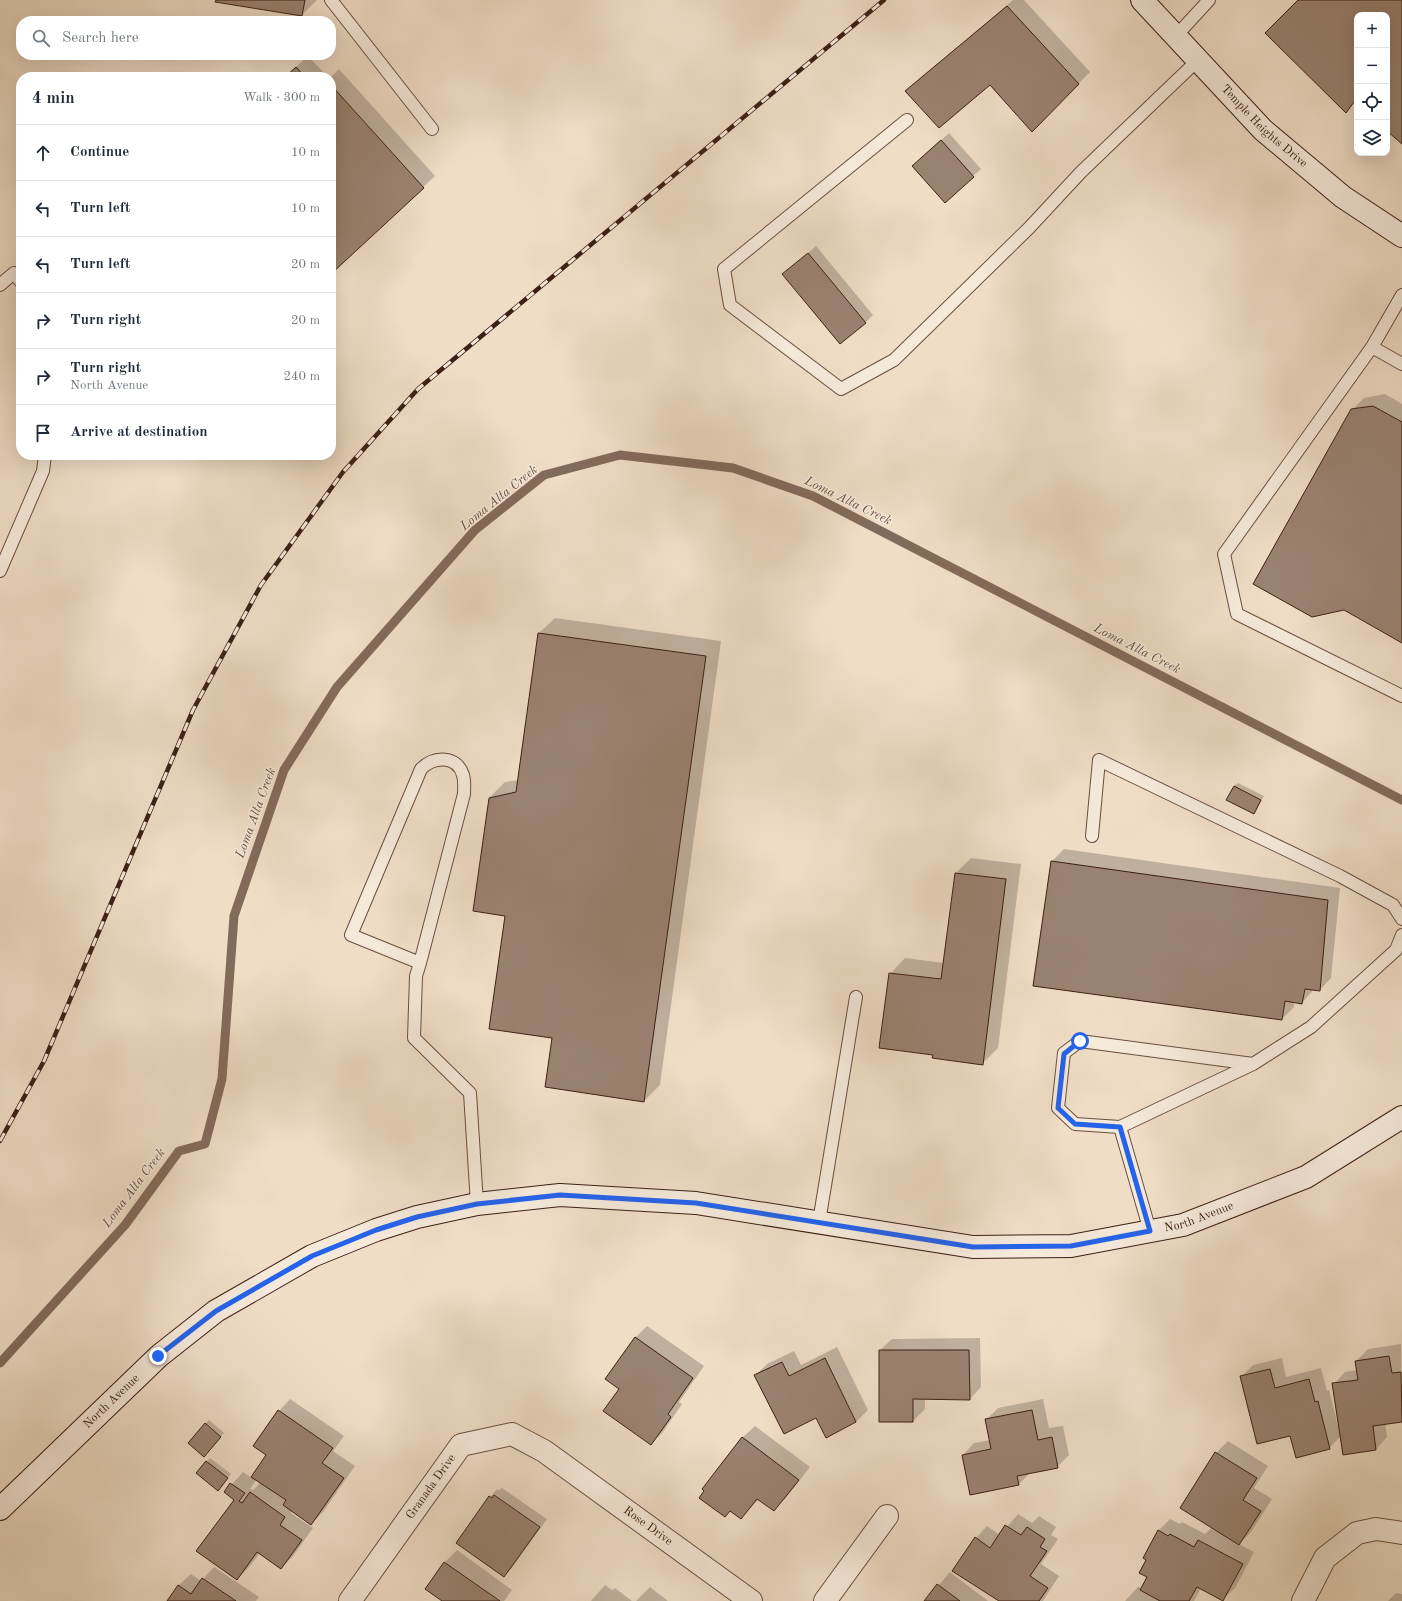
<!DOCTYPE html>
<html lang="en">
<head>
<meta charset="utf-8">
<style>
	:root { --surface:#fff; --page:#f2f2f3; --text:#1f2937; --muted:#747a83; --line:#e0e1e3 }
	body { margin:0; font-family:"Old Standard TT",serif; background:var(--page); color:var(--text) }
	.controls { position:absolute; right:12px; top:12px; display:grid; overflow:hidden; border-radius:8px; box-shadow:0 4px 16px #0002 }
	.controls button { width:36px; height:36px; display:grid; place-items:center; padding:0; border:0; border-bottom:1px solid var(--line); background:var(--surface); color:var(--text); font:20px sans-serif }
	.stop { position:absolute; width:12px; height:12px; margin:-9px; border:3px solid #2563eb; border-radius:50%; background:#fff }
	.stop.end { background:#2563eb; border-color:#fff; box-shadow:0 1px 4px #0008 }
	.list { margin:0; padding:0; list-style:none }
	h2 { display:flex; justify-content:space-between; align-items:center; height:52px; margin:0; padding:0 16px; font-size:17px }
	h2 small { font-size:13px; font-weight:400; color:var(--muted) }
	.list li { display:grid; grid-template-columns:26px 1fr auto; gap:12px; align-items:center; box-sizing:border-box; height:56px; padding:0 16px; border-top:1px solid var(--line) }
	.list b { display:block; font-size:15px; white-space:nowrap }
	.list p { margin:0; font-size:13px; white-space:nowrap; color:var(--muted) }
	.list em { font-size:13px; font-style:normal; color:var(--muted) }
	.icon { flex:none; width:22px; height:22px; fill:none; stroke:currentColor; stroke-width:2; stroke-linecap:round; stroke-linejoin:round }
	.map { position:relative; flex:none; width:1402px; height:1601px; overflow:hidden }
	.search { position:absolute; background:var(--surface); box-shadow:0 4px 16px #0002; left:16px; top:16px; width:320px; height:44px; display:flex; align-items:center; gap:10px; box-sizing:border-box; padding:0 14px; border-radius:16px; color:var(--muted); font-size:15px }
	.panel { position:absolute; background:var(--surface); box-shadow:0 4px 16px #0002; left:16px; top:72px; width:320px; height:388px; border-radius:16px }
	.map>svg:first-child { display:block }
	.shadow { fill:#0003; fill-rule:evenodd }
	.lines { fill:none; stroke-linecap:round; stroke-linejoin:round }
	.stream { stroke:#836b5b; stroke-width:9 }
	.building { fill:#9a8271; stroke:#3d2015 }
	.lane-casing { stroke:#6a4f41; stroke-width:14 }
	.street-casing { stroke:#6a4f41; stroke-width:24 }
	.secondary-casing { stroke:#3d2015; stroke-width:24 }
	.lane { stroke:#f5e9da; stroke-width:12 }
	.street { stroke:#f5e9da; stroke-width:22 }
	.secondary { stroke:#f5e9da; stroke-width:22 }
	.rail-casing { stroke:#3d2015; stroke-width:4.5 }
	.rail { stroke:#f5e9da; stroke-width:3; stroke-dasharray:9; stroke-linecap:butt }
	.route { stroke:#2563eb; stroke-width:5 }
	.labels { text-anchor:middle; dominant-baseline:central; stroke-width:3; stroke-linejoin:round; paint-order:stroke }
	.street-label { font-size:12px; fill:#3d2015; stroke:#f5e9da }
	.water-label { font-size:13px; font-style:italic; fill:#664c3e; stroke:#f5e9da }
</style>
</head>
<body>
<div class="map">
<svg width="1402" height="1601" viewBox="0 0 1402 1601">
	<rect width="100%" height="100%" fill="#efddc6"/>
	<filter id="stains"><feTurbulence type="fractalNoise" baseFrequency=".005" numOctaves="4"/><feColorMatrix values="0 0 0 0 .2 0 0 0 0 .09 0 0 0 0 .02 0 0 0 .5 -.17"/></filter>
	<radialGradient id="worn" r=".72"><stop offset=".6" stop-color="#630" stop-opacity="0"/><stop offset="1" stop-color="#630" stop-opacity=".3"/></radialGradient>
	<path class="shadow" d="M 217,0 L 317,0 L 302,15 Z
		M 1013,0 L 1024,0 L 1090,72 L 1032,130 L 990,84 L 907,91 Z
		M 308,56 L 328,77 L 285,77 Z
		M 339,69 L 435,176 L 331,272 L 331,77 Z
		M 949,133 L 981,169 L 973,176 L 913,166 Z
		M 816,246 L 873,315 L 865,323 L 784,274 Z
		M 1385,394 L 1402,404 L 1402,642 L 1344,609 L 1352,410 L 1364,398 Z
		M 555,618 L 721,641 L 660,1085 L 644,1101 L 553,1037 L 506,915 L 489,798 L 505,782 L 519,780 L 539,633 Z
		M 1238,783 L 1264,796 L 1254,813 L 1234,786 Z
		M 1064,849 L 1340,888 L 1331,978 L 1320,990 L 1314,989 L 1302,1003 L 1294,1002 L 1294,1007 L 1282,1019 L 1052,861 Z
		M 971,858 L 1021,864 L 998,1048 L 982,1064 L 934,1054 L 890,974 L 905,958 L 944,963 L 956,873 Z
		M 647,1326 L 704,1366 L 679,1402 L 682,1404 L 663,1432 L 651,1444 L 620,1389 L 635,1338 Z
		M 980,1338 L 981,1387 L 970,1399 L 925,1398 L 925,1409 L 913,1421 L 880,1350 L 892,1339 Z
		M 1401,1344 L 1402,1421 L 1385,1423 L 1387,1437 L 1376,1449 L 1341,1436 L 1329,1448 L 1291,1435 L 1241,1377 L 1253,1365 L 1282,1358 L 1286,1377 L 1321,1368 L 1327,1391 L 1329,1390 L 1338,1426 L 1340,1426 L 1334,1384 L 1345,1372 L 1358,1370 L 1356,1361 L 1368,1349 Z
		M 837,1347 L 868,1410 L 856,1422 L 826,1436 L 816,1417 L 756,1375 L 767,1364 L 794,1351 L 801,1365 Z
		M 290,1399 L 344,1436 L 333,1451 L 355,1466 L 323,1512 L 311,1524 L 292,1511 L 291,1513 L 313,1528 L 293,1556 L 281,1568 L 260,1553 L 249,1567 L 237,1579 L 236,1499 L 225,1492 L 243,1472 L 252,1478 L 267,1455 L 279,1411 ZM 257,1479 L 261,1482 L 253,1490 L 250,1489 Z
		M 1043,1399 L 1049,1428 L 1063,1426 L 1069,1455 L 1057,1467 L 1030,1473 L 1019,1484 L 963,1455 L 974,1443 L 990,1440 L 986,1420 L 998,1408 Z
		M 209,1420 L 224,1433 L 208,1452 L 205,1424 Z
		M 755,1426 L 810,1467 L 786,1498 L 774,1510 L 759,1499 L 741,1518 L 703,1489 L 743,1437 Z
		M 1228,1441 L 1268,1466 L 1254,1488 L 1272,1499 L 1251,1532 L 1239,1544 L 1254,1552 L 1235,1588 L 1223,1599 L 1201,1588 L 1194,1601 L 1125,1601 L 1138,1587 L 1142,1589 L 1149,1577 L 1147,1559 L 1158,1531 L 1170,1519 L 1180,1524 L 1182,1522 L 1205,1534 L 1211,1528 L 1215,1531 L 1216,1453 Z
		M 210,1458 L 231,1474 L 221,1486 L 207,1462 Z
		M 502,1488 L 547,1519 L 512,1568 L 504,1576 L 490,1497 L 497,1489 L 499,1490 Z
		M 1018,1514 L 1032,1523 L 1039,1516 L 1056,1527 L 1051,1535 L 1058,1539 L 1041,1564 L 1059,1576 L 1043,1601 L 1000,1601 L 976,1538 L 987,1526 L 1000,1535 Z
		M 457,1550 L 512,1590 L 504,1601 L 444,1601 L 426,1588 L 445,1562 Z
		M 214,1567 L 259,1597 L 256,1601 L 168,1601 L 179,1585 L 191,1574 L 201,1581 Z
		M 950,1572 L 988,1601 L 925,1601 Z
		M 605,1585 L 612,1590 L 615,1588 L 632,1601 L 591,1601 Z
		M 650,1587 L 668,1601 L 636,1601 Z
		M 1396,1593 L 1402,1594 L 1402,1601 L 1388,1601 Z"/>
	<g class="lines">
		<path class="stream" d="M 0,1363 L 125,1225 L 179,1151 L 205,1144 L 222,1079 L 234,916 L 284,770 L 337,687 L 475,530 L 544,475 L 620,455 L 733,468 L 813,496 L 1402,800"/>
	</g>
	<path class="building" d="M 216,0 L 305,0 L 302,16 L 215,2 Z
		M 1298,0 L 1402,0 L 1402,144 L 1387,131 L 1387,15 L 1357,15 L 1357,104 L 1354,102 L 1346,113 L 1265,33 Z
		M 1007,6 L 1079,84 L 1032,132 L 990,85 L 939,128 L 905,91 Z
		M 296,67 L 305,77 L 285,77 Z
		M 331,85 L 424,188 L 331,274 Z
		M 941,140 L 974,177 L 945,203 L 912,166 Z
		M 808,253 L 866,323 L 840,344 L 782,274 Z
		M 1373,406 L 1402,422 L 1402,643 L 1344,610 L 1312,617 L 1253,584 L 1351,409 Z
		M 538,633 L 706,656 L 644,1102 L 545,1087 L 552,1038 L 489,1029 L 505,916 L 473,911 L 489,798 L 516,792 Z
		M 1234,786 L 1261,800 L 1254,814 L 1226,800 Z
		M 1051,861 L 1328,900 L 1320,991 L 1305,989 L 1302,1004 L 1285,1001 L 1282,1020 L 1033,986 Z
		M 955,873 L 1006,879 L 983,1065 L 932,1058 L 933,1055 L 879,1048 L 889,973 L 941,979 Z
		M 635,1337 L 693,1378 L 668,1414 L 671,1417 L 651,1445 L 603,1411 L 619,1389 L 605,1379 Z
		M 879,1350 L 969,1350 L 970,1400 L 913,1399 L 913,1422 L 879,1422 Z
		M 1389,1356 L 1392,1373 L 1401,1372 L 1402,1422 L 1373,1426 L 1376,1450 L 1343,1455 L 1332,1383 L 1358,1380 L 1355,1361 Z
		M 825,1358 L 856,1422 L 826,1438 L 816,1418 L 784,1434 L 754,1375 L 782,1362 L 789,1376 Z
		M 1270,1369 L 1275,1388 L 1309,1379 L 1315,1402 L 1318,1401 L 1330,1449 L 1296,1458 L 1290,1436 L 1257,1444 L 1240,1376 Z
		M 278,1410 L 333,1448 L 322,1463 L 344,1478 L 311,1525 L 283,1505 L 286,1500 L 251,1477 L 266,1455 L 253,1446 Z
		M 1032,1410 L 1038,1440 L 1052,1437 L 1058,1468 L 1017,1476 L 1019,1485 L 970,1495 L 962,1455 L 991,1449 L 985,1419 Z
		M 205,1423 L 221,1437 L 204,1457 L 188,1443 Z
		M 742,1437 L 799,1480 L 774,1511 L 757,1499 L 741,1519 L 730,1511 L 725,1517 L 699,1498 L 704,1491 L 702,1489 Z
		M 1215,1452 L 1257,1478 L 1243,1500 L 1261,1511 L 1239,1545 L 1180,1508 Z
		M 206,1461 L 228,1478 L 218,1491 L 196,1473 Z
		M 230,1483 L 245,1493 L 239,1501 L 242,1503 L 250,1492 L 285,1517 L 280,1525 L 302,1540 L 281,1569 L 257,1552 L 237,1580 L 196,1551 L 234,1500 L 224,1492 Z
		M 494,1495 L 540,1527 L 504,1577 L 456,1543 L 489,1496 L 492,1498 Z
		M 1005,1525 L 1021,1535 L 1027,1527 L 1045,1539 L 1040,1547 L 1047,1551 L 1030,1576 L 1048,1588 L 1039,1601 L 999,1601 L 952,1571 L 975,1537 L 990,1548 Z
		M 1158,1530 L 1168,1536 L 1170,1534 L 1194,1547 L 1198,1540 L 1243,1564 L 1223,1601 L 1197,1587 L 1189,1601 L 1160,1601 L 1140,1590 L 1147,1577 L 1139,1573 L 1146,1560 L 1143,1558 Z
		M 444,1562 L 500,1601 L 442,1601 L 425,1589 Z
		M 202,1578 L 236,1601 L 167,1601 L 178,1585 L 191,1594 Z
		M 937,1584 L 960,1601 L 924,1601 Z"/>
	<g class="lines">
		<g class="lane-casing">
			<path id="lane" d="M 331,0 L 432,129
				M 1176,36 L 1209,0
				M 907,120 L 724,269 L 730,305 L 841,389 L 894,360 L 1029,228 L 1081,172 L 1198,60
				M 0,285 L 14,273 L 21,282
				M 1402,295 L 1372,347 L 1224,554 L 1237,614 L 1402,696
				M 1372,347 L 1402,364
				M 0,571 L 43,471 L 45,455
				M 1092,836 L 1099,760 L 1340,876 L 1393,905 L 1402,919
				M 420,963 L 351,935 L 421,769 C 434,756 457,755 463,775 C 465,781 464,788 464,794 L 420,963 L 416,976 L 414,1038 L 470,1093 L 477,1204
				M 1120,1127 L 1075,1124 L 1058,1108 L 1064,1053 L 1080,1041 L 1253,1064
				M 819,1222 L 856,997
				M 1150,1231 L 1120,1127 L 1253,1064 L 1311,1027 L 1396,950 L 1402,935"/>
		</g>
		<g class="street-casing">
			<g id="street">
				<path id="s1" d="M 350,1601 L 461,1445 L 512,1434 L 544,1451 L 751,1601"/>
				<path d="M 825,1601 L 887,1516"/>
				<path d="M 1303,1601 L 1325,1558 L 1357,1533 L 1376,1529 L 1402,1533"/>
			</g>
		</g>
		<g class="secondary-casing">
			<g id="secondary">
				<path id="s2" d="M 1142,0 L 1263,130 L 1343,197 L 1402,236"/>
				<path id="s3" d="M 0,1509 L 159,1356 L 216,1311 L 312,1256 L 376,1230 L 417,1217 L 477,1204 L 560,1195 L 696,1203 L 973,1247 L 1071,1246 L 1183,1225 L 1306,1177 L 1402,1117"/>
			</g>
		</g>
		<use href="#lane" class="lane"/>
		<use href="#street" class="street"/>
		<use href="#secondary" class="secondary"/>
		<g class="rail-casing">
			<path id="rail" d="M 0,1141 L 44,1061 L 193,710 L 261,585 L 343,472 L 418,389 L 884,0"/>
		</g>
		<use href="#rail" class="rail"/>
	</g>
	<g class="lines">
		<path class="route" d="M 158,1356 L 216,1311 L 312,1256 L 376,1230 L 417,1217 L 477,1204 L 560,1195 L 696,1203 L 973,1247 L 1071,1246 L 1150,1231 L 1120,1127 L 1075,1124 L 1058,1108 L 1064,1054 L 1080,1041"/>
	</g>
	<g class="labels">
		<g class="street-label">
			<text stroke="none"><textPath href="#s2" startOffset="176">Temple Heights Drive</textPath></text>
			<text stroke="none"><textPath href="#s3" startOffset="1307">North Avenue</textPath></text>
			<text stroke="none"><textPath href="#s3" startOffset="155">North Avenue</textPath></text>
			<text stroke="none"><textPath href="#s1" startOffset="140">Granada Drive</textPath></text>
			<text stroke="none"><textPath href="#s1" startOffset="408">Rose Drive</textPath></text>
		</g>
		<g class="water-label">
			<text transform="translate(499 498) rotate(-39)">Loma Alta Creek</text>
			<text transform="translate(848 501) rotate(26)">Loma Alta Creek</text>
			<text transform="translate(1137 649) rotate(27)">Loma Alta Creek</text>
			<text transform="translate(256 813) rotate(-70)">Loma Alta Creek</text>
			<text transform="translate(134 1188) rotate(-53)">Loma Alta Creek</text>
		</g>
	</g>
	<rect width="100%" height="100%" filter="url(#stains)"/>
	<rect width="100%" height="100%" fill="url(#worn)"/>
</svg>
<div class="controls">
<button>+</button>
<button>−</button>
<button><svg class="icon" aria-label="locate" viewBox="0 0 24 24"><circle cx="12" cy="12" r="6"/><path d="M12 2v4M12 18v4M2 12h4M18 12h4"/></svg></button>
<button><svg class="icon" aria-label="layers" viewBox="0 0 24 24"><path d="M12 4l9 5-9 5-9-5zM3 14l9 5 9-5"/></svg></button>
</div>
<div class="stop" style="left:1080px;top:1041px"></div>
<div class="stop end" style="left:158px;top:1356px"></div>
<div class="search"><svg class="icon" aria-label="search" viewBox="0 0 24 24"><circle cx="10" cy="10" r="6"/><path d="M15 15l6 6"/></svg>Search here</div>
<section class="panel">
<h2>4 min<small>Walk · 300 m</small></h2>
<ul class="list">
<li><svg class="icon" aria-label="ahead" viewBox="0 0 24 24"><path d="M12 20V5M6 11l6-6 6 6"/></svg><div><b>Continue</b></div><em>10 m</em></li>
<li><svg class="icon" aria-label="left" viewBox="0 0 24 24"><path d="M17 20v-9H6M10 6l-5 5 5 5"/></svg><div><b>Turn left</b></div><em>10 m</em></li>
<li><svg class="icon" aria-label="left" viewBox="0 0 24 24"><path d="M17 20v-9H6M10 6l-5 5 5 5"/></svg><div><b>Turn left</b></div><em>20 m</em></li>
<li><svg class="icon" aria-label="right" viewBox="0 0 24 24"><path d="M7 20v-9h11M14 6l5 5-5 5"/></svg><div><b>Turn right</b></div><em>20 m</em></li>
<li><svg class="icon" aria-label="right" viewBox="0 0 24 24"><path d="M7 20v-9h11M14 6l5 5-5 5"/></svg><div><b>Turn right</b><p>North Avenue</p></div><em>240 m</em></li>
<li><svg class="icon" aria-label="arrive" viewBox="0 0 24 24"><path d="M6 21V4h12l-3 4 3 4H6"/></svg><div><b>Arrive at destination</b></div></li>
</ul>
</section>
</div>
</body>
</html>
